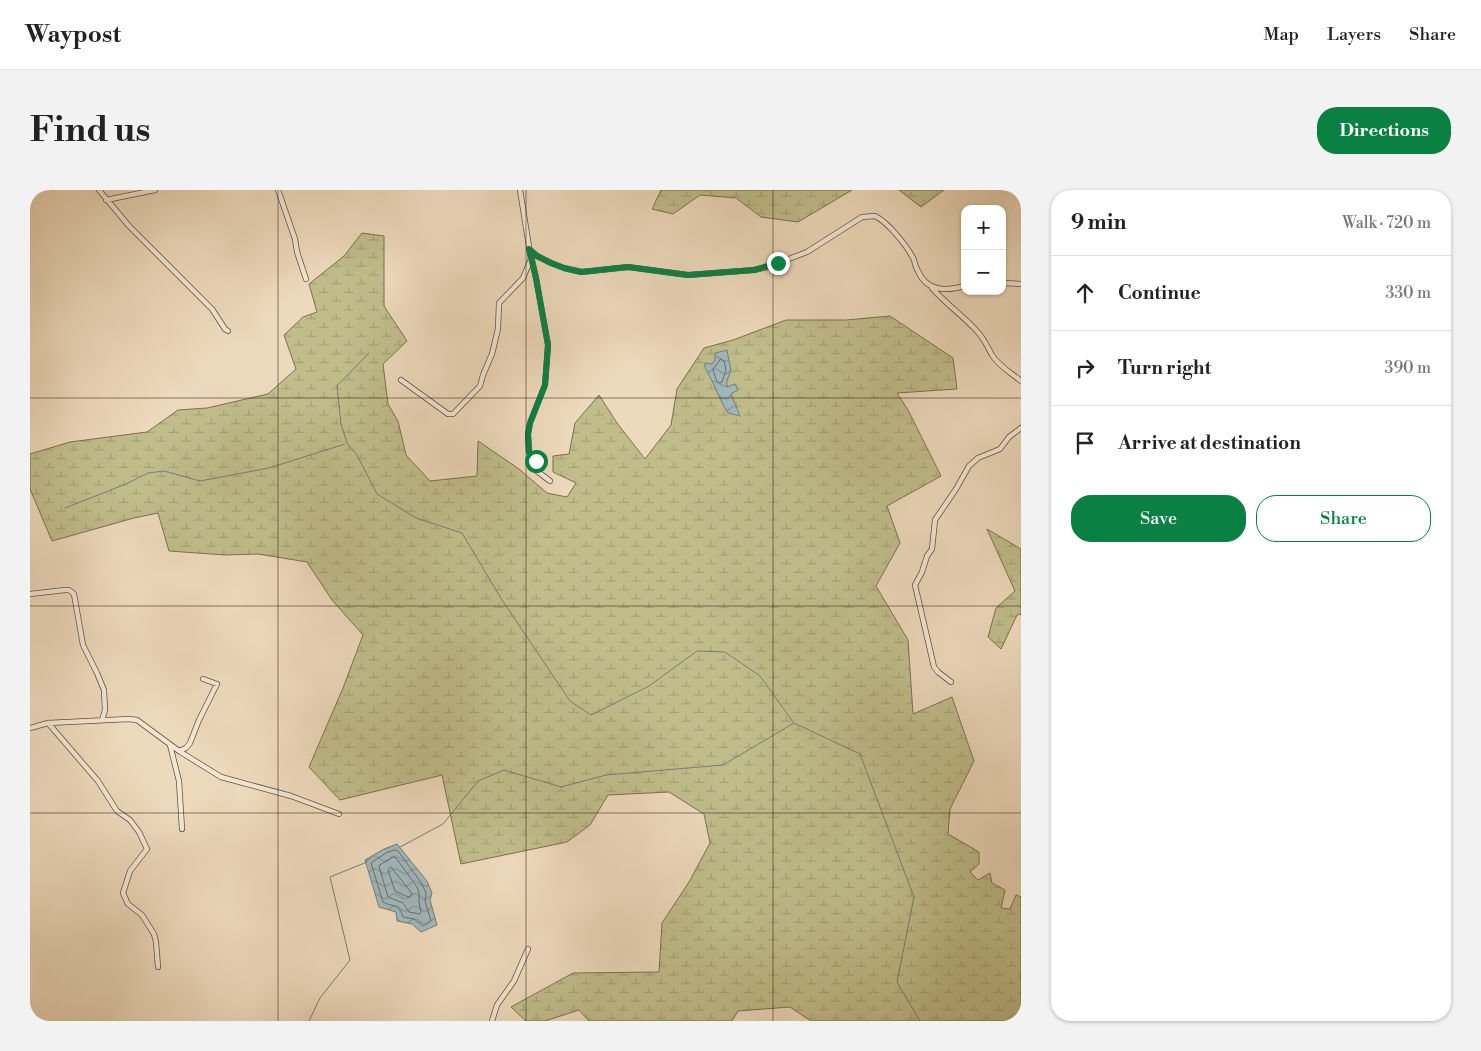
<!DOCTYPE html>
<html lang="en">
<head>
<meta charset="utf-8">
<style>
	:root { --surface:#fff; --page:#f2f2f2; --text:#222; --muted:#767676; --line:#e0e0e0; --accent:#0b8043 }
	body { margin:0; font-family:"Libre Bodoni",serif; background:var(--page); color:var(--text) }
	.controls { position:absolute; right:15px; top:15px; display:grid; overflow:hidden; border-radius:10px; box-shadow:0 1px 4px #0004 }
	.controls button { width:45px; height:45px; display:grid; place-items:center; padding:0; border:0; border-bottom:1px solid var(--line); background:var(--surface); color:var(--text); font:25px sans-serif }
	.stop { position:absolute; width:15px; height:15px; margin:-11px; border:4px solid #0b8043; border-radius:50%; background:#fff }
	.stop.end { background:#0b8043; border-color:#fff; box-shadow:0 1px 5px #0008 }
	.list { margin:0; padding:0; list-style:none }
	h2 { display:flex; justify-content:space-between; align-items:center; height:65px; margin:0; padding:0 20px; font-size:21px }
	h2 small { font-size:16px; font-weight:400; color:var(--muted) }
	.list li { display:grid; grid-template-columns:32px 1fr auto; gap:15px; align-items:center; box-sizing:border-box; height:75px; padding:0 20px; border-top:1px solid var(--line) }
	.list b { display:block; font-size:19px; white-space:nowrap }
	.list em { font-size:16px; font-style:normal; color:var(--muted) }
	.actions { display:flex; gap:10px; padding:15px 20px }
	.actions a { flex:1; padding:11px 0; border:1px solid var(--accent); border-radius:20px; text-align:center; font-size:18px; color:var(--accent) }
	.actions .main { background:var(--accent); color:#fff }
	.icon { flex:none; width:28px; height:28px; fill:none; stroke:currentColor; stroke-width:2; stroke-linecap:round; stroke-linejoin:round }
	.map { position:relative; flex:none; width:991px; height:831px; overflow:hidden; border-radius:20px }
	header { display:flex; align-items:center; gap:30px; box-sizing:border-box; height:70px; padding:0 25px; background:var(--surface); border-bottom:1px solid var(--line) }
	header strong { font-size:24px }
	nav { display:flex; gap:28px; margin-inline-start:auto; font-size:18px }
	.intro { display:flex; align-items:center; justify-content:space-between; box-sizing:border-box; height:120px; padding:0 30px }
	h1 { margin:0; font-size:35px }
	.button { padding:12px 22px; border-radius:20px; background:var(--accent); color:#fff; font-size:18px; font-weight:700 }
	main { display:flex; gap:30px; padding:0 30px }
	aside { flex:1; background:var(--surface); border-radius:20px; box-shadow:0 1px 4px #0004 }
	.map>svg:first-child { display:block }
	.wetland { fill:url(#wetland-marsh); stroke:#7a714f }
	.water { fill:url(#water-waves); stroke:#747d78 }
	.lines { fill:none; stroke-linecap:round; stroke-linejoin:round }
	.shore { stroke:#6a6e68; stroke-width:1 }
	.stream { stroke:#747d78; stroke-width:1 }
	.street-casing { stroke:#62523d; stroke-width:6 }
	.street { stroke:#f3e6d3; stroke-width:4.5 }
	.route { stroke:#0b8043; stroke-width:6 }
	.grid { fill:none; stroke:#332513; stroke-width:1; stroke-opacity:0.55 }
</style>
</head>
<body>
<header>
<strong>Waypost</strong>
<nav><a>Map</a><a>Layers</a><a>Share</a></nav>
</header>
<div class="intro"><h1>Find us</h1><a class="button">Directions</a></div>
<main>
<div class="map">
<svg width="991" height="831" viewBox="0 0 991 831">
	<defs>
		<pattern id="wetland-marsh" width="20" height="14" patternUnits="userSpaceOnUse" patternTransform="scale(1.25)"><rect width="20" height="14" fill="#c0bd8b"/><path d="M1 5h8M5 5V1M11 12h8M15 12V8" fill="none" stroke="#a5a277"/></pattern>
		<pattern id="water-waves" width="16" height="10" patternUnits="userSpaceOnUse" patternTransform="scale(1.25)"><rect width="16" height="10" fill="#a0b7bc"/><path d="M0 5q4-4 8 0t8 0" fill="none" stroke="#839598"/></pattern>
	</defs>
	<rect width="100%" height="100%" fill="#edd9bb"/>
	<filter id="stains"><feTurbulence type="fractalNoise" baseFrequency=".004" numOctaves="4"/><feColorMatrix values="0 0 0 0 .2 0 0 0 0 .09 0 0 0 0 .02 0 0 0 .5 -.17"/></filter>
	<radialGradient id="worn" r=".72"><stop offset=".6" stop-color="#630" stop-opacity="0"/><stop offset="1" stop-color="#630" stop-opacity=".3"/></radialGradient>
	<path class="wetland" d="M 631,0 L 822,0 L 768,32 L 731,27 L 706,8 L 670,5 L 643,24 L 622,19 Z
		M 869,0 L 914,0 L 891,17 Z
		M 332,43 L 354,46 L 354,116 L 377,151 L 353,174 L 358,214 L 368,231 L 376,265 L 400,291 L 447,286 L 448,251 L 489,279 L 517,303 L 537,307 L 546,293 L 523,282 L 523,266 L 539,264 L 545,233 L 569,205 L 587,233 L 615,269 L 641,235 L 647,199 L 674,158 L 703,150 L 756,130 L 816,130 L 860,126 L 923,168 L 927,199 L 867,203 L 878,220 L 911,286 L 857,316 L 870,353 L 846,396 L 878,450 L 883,524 L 922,507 L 944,571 L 920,619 L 918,644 L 949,662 L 949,674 L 940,682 L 948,690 L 960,683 L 962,693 L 975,700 L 971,718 L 980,719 L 986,705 L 991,707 L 991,785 L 990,787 L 991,792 L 991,831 L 781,831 L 760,817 L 708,821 L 702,831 L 559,831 L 549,820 L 515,831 L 496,831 L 481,817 L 543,783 L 629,782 L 632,733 L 659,692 L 680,653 L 674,624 L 639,602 L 578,605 L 560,635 L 537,652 L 431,674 L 412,585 L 310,610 L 279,577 L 313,498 L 333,445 L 302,410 L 277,372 L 228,364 L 195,365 L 139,361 L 128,323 L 104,328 L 22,351 L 0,299 L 0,264 L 40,252 L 117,242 L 148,220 L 177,218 L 238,204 L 266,179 L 254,145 L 273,127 L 287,122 L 279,94 L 314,66 Z
		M 957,339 L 991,359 L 991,424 L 987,425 L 971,459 L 958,447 L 966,418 L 985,401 Z"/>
	<path class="water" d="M 697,160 L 701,181 L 697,190 L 697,197 L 705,194 L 708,200 L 701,204 L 710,226 L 698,223 C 690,211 686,198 679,185 C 677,180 674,179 675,173 L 682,174 L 685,170 L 685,163 Z
		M 367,654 L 397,691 L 402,703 L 400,710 L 407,735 L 391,742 L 382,734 L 367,731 L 366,722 L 349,717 L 335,670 L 354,659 Z"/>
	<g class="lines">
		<path class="shore" d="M 691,169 L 694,171 L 696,180 L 692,192 L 689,193 L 687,192 L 683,180 Z
			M 365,660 L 368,661 L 392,694 L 396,703 L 395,711 L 401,731 L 393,736 L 384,729 L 373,727 C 368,712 364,718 353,712 L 341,673 L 356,663 Z
			M 363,667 L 366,668 L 387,697 L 389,703 L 389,712 L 391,722 L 390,724 L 379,722 L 373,713 L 358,707 L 349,676 Z
			M 361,677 L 380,701 L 382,704 L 380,707 L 378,707 L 365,701 L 358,680 Z"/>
		<path class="stream" d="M 339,163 L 307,196 L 311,234 L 317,253 L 327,265 L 347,304 L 386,328 L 432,343 L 472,410 L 540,511 L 561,525 L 619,496 L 667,461 L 695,462 L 730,486 L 763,532
			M 35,318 L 96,294 L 118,283 L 134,281 L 170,291 L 239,278 L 315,254
			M 370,657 L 413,634 L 448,591 L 474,580 L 531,597 L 576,585 L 693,575 L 764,533 L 830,564 L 884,707 L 867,792 L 890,831
			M 279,831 L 290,808 L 320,770 L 300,687 L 337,672"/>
		<g class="street-casing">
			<path id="street" d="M 69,0 L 99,36 L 182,119 L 195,139 L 198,141
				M 248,0 L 265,49 L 267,62 L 276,89
				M 76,10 L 125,0
				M 499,59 L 507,66 L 521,73 L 534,78 L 551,82 L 598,77 L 658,85 L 724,80 L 738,77 L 777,62 L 832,27 L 845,26 C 858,32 878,57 884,70 C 885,74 886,78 888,81 C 897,102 916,101 935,96
				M 502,70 L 506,88 L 518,155 L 515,195 L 500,233 L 498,244 L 499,262 L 506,271 L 507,281 L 520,291
				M 972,93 L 991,94
				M 902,98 C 915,113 931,124 945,139 C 954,148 956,154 962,165 C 969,176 981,183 991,191
				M 371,190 L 418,224 L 423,224 L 450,196 L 453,185 L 462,164 L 468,139 L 469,113 L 493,88 L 501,69 L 490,0
				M 0,404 L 35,400 L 39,400 L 44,404 L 53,455 L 67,483 L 74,500 L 75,520 L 72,530
				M 921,492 L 908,482 L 904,477 L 885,395 L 892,382 L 897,366 L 902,359 L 905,330 L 926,299 L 939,276 L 948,268 L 970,259 L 979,247 L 991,238
				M 18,533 L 68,591 L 87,621 L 100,630 L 109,642 L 117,659 L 100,681 L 93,703 L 98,714 L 112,725 L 124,744 L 126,752 L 128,777
				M 0,538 L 18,533 L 99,529 L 107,530 L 149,561 L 191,587 L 261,606 L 309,624
				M 140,555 L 149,591 L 152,639
				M 149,561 L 156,558 L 160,553 L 169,530 L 187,494 L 173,489
				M 462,831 L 467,815 L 484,791 L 498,759"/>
		</g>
		<use href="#street" class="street"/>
	</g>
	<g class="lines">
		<path class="route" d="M 506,271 L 499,262 L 498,244 L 500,233 L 515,195 L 518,155 L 506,88 L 499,59 L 507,66 L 521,73 L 534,78 L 552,82 L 598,77 L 658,85 L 724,80 L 748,73"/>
	</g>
	<path class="grid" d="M 248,0 L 248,831M 496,0 L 496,831M 743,0 L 743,831M 0,208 L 991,208M 0,416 L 991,416M 0,623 L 991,623"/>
	<rect width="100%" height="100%" filter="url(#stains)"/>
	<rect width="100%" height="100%" fill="url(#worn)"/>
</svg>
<div class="controls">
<button>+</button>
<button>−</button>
</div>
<div class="stop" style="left:506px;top:271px"></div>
<div class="stop end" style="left:748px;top:73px"></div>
</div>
<aside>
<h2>9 min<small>Walk · 720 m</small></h2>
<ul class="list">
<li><svg class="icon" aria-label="ahead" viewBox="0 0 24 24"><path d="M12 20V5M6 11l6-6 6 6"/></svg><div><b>Continue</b></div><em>330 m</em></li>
<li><svg class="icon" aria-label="right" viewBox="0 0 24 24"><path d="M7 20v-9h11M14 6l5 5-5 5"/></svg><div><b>Turn right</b></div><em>390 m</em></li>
<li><svg class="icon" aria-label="arrive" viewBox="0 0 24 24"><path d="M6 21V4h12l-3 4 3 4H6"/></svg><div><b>Arrive at destination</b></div></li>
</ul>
<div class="actions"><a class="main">Save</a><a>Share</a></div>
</aside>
</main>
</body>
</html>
